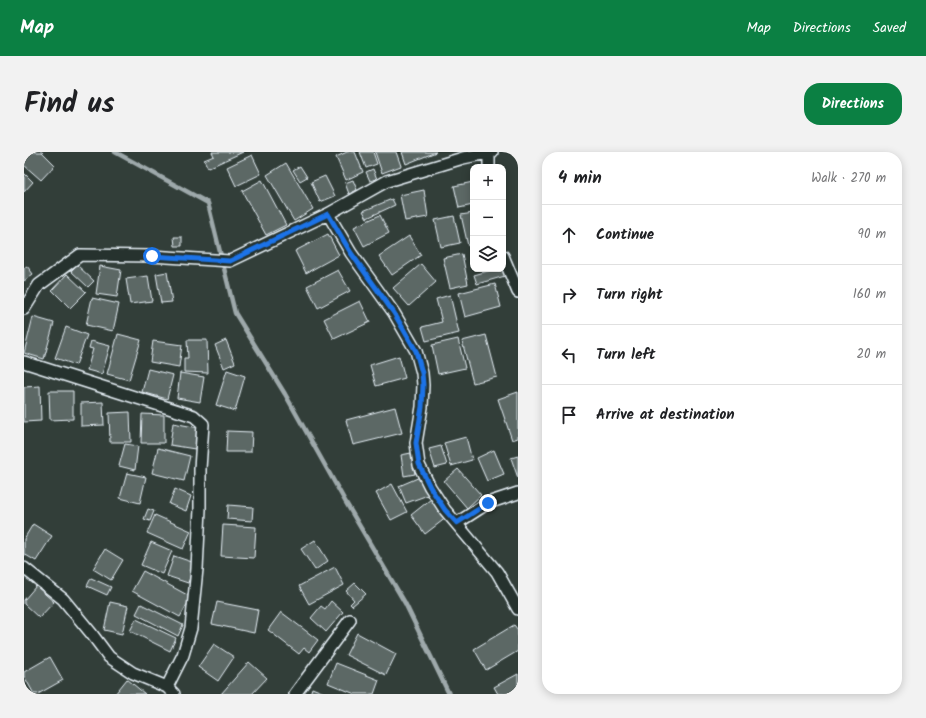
<!DOCTYPE html>
<html lang="en">
<head>
<meta charset="utf-8">
<style>
	:root { --surface:#fff; --page:#f2f2f2; --text:#202124; --muted:#757577; --line:#e0e0e0; --accent:#0b8043 }
	body { margin:0; font-family:Kalam,sans-serif; background:var(--page); color:var(--text) }
	.controls { position:absolute; right:12px; top:12px; display:grid; overflow:hidden; border-radius:8px; box-shadow:0 2px 10px #0003 }
	.controls button { width:36px; height:36px; display:grid; place-items:center; padding:0; border:0; border-bottom:1px solid var(--line); background:var(--surface); color:var(--text); font:20px sans-serif }
	.stop { position:absolute; width:12px; height:12px; margin:-9px; border:3px solid #1a73e8; border-radius:50%; background:#fff }
	.stop.end { background:#1a73e8; border-color:#fff; box-shadow:0 1px 4px #0008 }
	.list { margin:0; padding:0; list-style:none }
	h2 { display:flex; justify-content:space-between; align-items:center; height:52px; margin:0; padding:0 16px; font-size:17px }
	h2 small { font-size:13px; font-weight:400; color:var(--muted) }
	.list li { display:grid; grid-template-columns:26px 1fr auto; gap:12px; align-items:center; box-sizing:border-box; height:60px; padding:0 16px; border-top:1px solid var(--line) }
	.list b { display:block; font-size:15px; white-space:nowrap }
	.list em { font-size:13px; font-style:normal; color:var(--muted) }
	.icon { flex:none; width:22px; height:22px; fill:none; stroke:currentColor; stroke-width:2; stroke-linecap:round; stroke-linejoin:round }
	.map { position:relative; flex:none; width:494px; height:542px; overflow:hidden; border-radius:16px }
	header { display:flex; align-items:center; gap:24px; box-sizing:border-box; height:56px; padding:0 20px; background:var(--accent); color:#fff }
	header strong { font-size:19px }
	nav { display:flex; gap:22px; margin-inline-start:auto; font-size:14px }
	.intro { display:flex; align-items:center; justify-content:space-between; box-sizing:border-box; height:96px; padding:0 24px }
	h1 { margin:0; font-size:28px }
	.button { padding:10px 18px; border-radius:16px; background:var(--accent); color:#fff; font-size:14px; font-weight:700 }
	main { display:flex; gap:24px; padding:0 24px }
	aside { flex:1; background:var(--surface); border-radius:16px; box-shadow:0 2px 10px #0003 }
	.map>svg:first-child { display:block }
	.lines { fill:none; stroke-linecap:round; stroke-linejoin:round }
	.stream { stroke:#9ea9ab; stroke-width:4.5 }
	.building { fill:#5c6865; stroke:#e8f1f8 }
	.minor-casing { stroke:#e8f1f8; stroke-width:14 }
	.minor { stroke:#26332d; stroke-width:11 }
	.route { stroke:#1a73e8; stroke-width:5 }
</style>
</head>
<body>
<header>
<strong>Map</strong>
<nav><a>Map</a><a>Directions</a><a>Saved</a></nav>
</header>
<div class="intro"><h1>Find us</h1><a class="button">Directions</a></div>
<main>
<div class="map">
<svg width="494" height="542" viewBox="0 0 494 542">
	<rect width="100%" height="100%" fill="#323e39"/>
	<filter id="ink" filterUnits="userSpaceOnUse"><feTurbulence type="fractalNoise" baseFrequency=".025" numOctaves="2"/><feDisplacementMap in="SourceGraphic" scale="8" xChannelSelector="R" yChannelSelector="G"/><feConvolveMatrix kernelMatrix="1 2 1 2 8 2 1 2 1" color-interpolation-filters="sRGB"/></filter>
	<g filter="url(#ink)">
		<g class="lines">
			<path class="stream" d="M 91,0 L 184,51 L 211,161 L 261,242 L 321,349 L 381,451 L 425,542"/>
		</g>
		<path class="building" d="M 4,0 L 18,0 L 31,13 L 17,28 L 0,13 L 0,5 Z
			M 188,0 L 219,0 L 184,16 L 180,8 L 190,4 Z
			M 323,0 L 331,0 L 339,20 L 322,28 L 312,5 Z
			M 336,0 L 349,0 L 353,12 L 342,16 Z
			M 351,0 L 372,0 L 377,14 L 358,21 Z
			M 378,0 L 412,0 L 382,12 Z
			M 228,3 L 237,22 L 212,34 L 203,15 Z
			M 262,11 L 289,57 L 270,69 L 243,23 Z
			M 276,14 L 283,25 L 276,29 L 269,18 Z
			M 349,17 L 353,27 L 346,29 L 342,20 Z
			M 0,21 L 9,30 L 0,40 Z
			M 301,24 L 311,44 L 296,50 L 287,30 Z
			M 238,28 L 262,73 L 242,83 L 218,39 Z
			M 329,28 L 333,38 L 325,42 L 321,31 Z
			M 449,30 L 449,53 L 435,56 L 430,34 Z
			M 400,38 L 404,65 L 381,69 L 376,43 Z
			M 368,47 L 371,53 L 343,66 L 339,59 Z
			M 449,61 L 449,92 L 444,94 L 437,63 Z
			M 356,63 L 365,81 L 340,94 L 330,75 Z
			M 430,64 L 436,91 L 417,95 L 411,68 Z
			M 304,82 L 315,103 L 282,121 L 271,99 Z
			M 385,84 L 397,103 L 368,123 L 355,104 Z
			M 150,85 L 158,85 L 158,94 L 151,94 Z
			M 438,102 L 444,132 L 426,136 L 419,106 Z
			M 397,112 L 412,130 L 385,154 L 369,136 Z
			M 53,113 L 70,129 L 64,135 L 47,119 Z
			M 3,114 L 9,122 L 0,129 L 0,116 Z
			M 76,114 L 97,118 L 93,145 L 72,142 Z
			M 471,117 L 478,117 L 481,124 L 453,132 L 450,123 Z
			M 314,118 L 326,139 L 294,156 L 283,134 Z
			M 143,120 L 148,150 L 137,151 L 132,122 Z
			M 43,122 L 62,140 L 46,156 L 28,138 Z
			M 124,124 L 128,149 L 106,152 L 102,127 Z
			M 471,132 L 477,155 L 441,165 L 435,141 Z
			M 426,143 L 435,181 L 402,189 L 398,175 L 418,170 L 412,147 Z
			M 68,146 L 95,152 L 89,179 L 62,173 Z
			M 336,149 L 346,170 L 310,187 L 300,167 Z
			M 9,165 L 30,171 L 20,207 L 0,201 Z
			M 42,175 L 63,183 L 52,213 L 31,206 Z
			M 94,182 L 117,188 L 105,228 L 83,222 Z
			M 462,183 L 473,225 L 449,231 L 438,189 Z
			M 434,187 L 441,216 L 414,222 L 408,193 Z
			M 163,188 L 183,188 L 184,221 L 160,220 L 160,206 L 164,206 Z
			M 202,188 L 211,211 L 200,216 L 191,193 Z
			M 67,189 L 86,194 L 78,222 L 63,218 L 69,197 L 65,196 Z
			M 129,189 L 158,193 L 155,215 L 126,210 Z
			M 375,204 L 381,226 L 352,234 L 346,213 Z
			M 124,217 L 149,223 L 143,247 L 118,240 Z
			M 203,218 L 221,224 L 211,259 L 192,253 Z
			M 156,221 L 180,225 L 176,250 L 153,246 Z
			M 16,234 L 17,269 L 0,270 L 0,235 Z
			M 25,239 L 49,239 L 49,267 L 26,268 Z
			M 494,240 L 494,286 L 488,288 L 474,247 Z
			M 79,250 L 80,273 L 57,274 L 57,251 Z
			M 371,255 L 378,281 L 329,293 L 322,268 Z
			M 106,260 L 107,290 L 86,290 L 85,261 Z
			M 118,262 L 140,263 L 140,291 L 117,291 Z
			M 149,271 L 175,276 L 171,297 L 146,293 Z
			M 203,279 L 228,280 L 227,300 L 202,300 Z
			M 442,285 L 448,308 L 427,314 L 420,291 Z
			M 101,292 L 114,294 L 111,318 L 95,314 Z
			M 417,294 L 423,313 L 411,316 L 405,297 Z
			M 134,296 L 166,304 L 160,329 L 128,321 Z
			M 470,298 L 480,322 L 463,329 L 453,306 Z
			M 387,301 L 391,322 L 380,324 L 377,303 Z
			M 494,304 L 494,326 L 487,306 Z
			M 434,317 L 457,343 L 443,356 L 420,329 Z
			M 103,321 L 122,325 L 116,351 L 96,346 Z
			M 396,325 L 404,343 L 382,351 L 375,334 Z
			M 368,332 L 383,360 L 367,368 L 352,341 Z
			M 151,337 L 167,344 L 162,359 L 145,352 Z
			M 412,343 L 427,362 L 401,382 L 387,363 Z
			M 204,353 L 229,355 L 228,369 L 203,367 Z
			M 124,357 L 130,359 L 126,369 L 120,367 Z
			M 131,363 L 167,379 L 159,397 L 123,381 Z
			M 9,372 L 28,384 L 12,409 L 0,402 L 0,387 Z
			M 199,373 L 232,375 L 230,406 L 197,404 Z
			M 291,388 L 304,409 L 291,418 L 277,397 Z
			M 127,390 L 148,399 L 138,422 L 117,413 Z
			M 81,397 L 99,408 L 87,428 L 69,417 Z
			M 150,404 L 171,411 L 164,431 L 143,424 Z
			M 311,415 L 320,433 L 285,452 L 275,434 Z
			M 119,419 L 167,445 L 156,465 L 108,439 Z
			M 67,426 L 87,435 L 83,443 L 63,434 Z
			M 331,431 L 342,442 L 328,454 L 326,452 L 330,448 L 322,439 Z
			M 12,434 L 30,450 L 15,466 L 0,452 L 0,448 Z
			M 307,449 L 319,460 L 302,480 L 287,466 L 297,454 L 301,457 Z
			M 86,450 L 104,454 L 98,482 L 80,478 Z
			M 193,450 L 234,458 L 230,481 L 188,472 Z
			M 117,452 L 159,473 L 154,484 L 112,462 Z
			M 257,460 L 294,488 L 285,500 L 280,496 L 275,502 L 244,478 Z
			M 112,467 L 152,486 L 146,499 L 106,479 Z
			M 490,473 L 494,478 L 494,499 L 462,518 L 450,497 Z
			M 333,481 L 372,502 L 362,523 L 322,503 Z
			M 190,492 L 210,505 L 194,529 L 174,515 Z
			M 26,505 L 39,528 L 14,542 L 10,542 L 0,524 L 0,520 Z
			M 225,510 L 243,526 L 228,542 L 197,542 Z
			M 312,511 L 355,528 L 350,542 L 331,542 L 304,531 Z
			M 494,522 L 494,542 L 474,542 L 470,535 Z
			M 103,527 L 121,542 L 91,542 Z
			M 288,536 L 303,542 L 286,542 Z"/>
		<g class="lines">
			<g class="minor-casing">
				<path id="minor" d="M 465,0 L 465,15
					M 304,62 L 327,101 L 370,161 L 392,199 L 398,221 L 399,233 L 398,255 L 392,291 L 395,313 L 406,335 L 421,358 L 473,420 L 494,457
					M 479,104 L 494,140
					M 0,157 L 15,133 L 56,103 L 127,104 L 206,109 L 304,62 L 363,29 L 439,6 L 468,0
					M 0,210 L 170,264 L 179,272 L 176,317 L 176,357 L 173,417 L 167,476 L 159,503 L 143,535
					M 433,371 L 464,351 L 494,341
					M 0,416 L 39,447 L 67,481 L 85,505 L 109,521 L 143,535 L 150,542
					M 271,542 L 326,468"/>
			</g>
			<use href="#minor" class="minor"/>
		</g>
	</g>
	<g class="lines" filter="url(#ink)">
		<path class="route" d="M 128,104 L 206,109 L 304,62 L 327,101 L 370,161 L 392,199 L 398,221 L 399,233 L 398,255 L 392,291 L 395,312 L 406,335 L 421,358 L 433,371 L 464,351"/>
	</g>
</svg>
<div class="controls">
<button>+</button>
<button>−</button>
<button><svg class="icon" aria-label="layers" viewBox="0 0 24 24"><path d="M12 4l9 5-9 5-9-5zM3 14l9 5 9-5"/></svg></button>
</div>
<div class="stop" style="left:128px;top:104px"></div>
<div class="stop end" style="left:464px;top:351px"></div>
</div>
<aside>
<h2>4 min<small>Walk · 270 m</small></h2>
<ul class="list">
<li><svg class="icon" aria-label="ahead" viewBox="0 0 24 24"><path d="M12 20V5M6 11l6-6 6 6"/></svg><div><b>Continue</b></div><em>90 m</em></li>
<li><svg class="icon" aria-label="right" viewBox="0 0 24 24"><path d="M7 20v-9h11M14 6l5 5-5 5"/></svg><div><b>Turn right</b></div><em>160 m</em></li>
<li><svg class="icon" aria-label="left" viewBox="0 0 24 24"><path d="M17 20v-9H6M10 6l-5 5 5 5"/></svg><div><b>Turn left</b></div><em>20 m</em></li>
<li><svg class="icon" aria-label="arrive" viewBox="0 0 24 24"><path d="M6 21V4h12l-3 4 3 4H6"/></svg><div><b>Arrive at destination</b></div></li>
</ul>
</aside>
</main>
</body>
</html>
